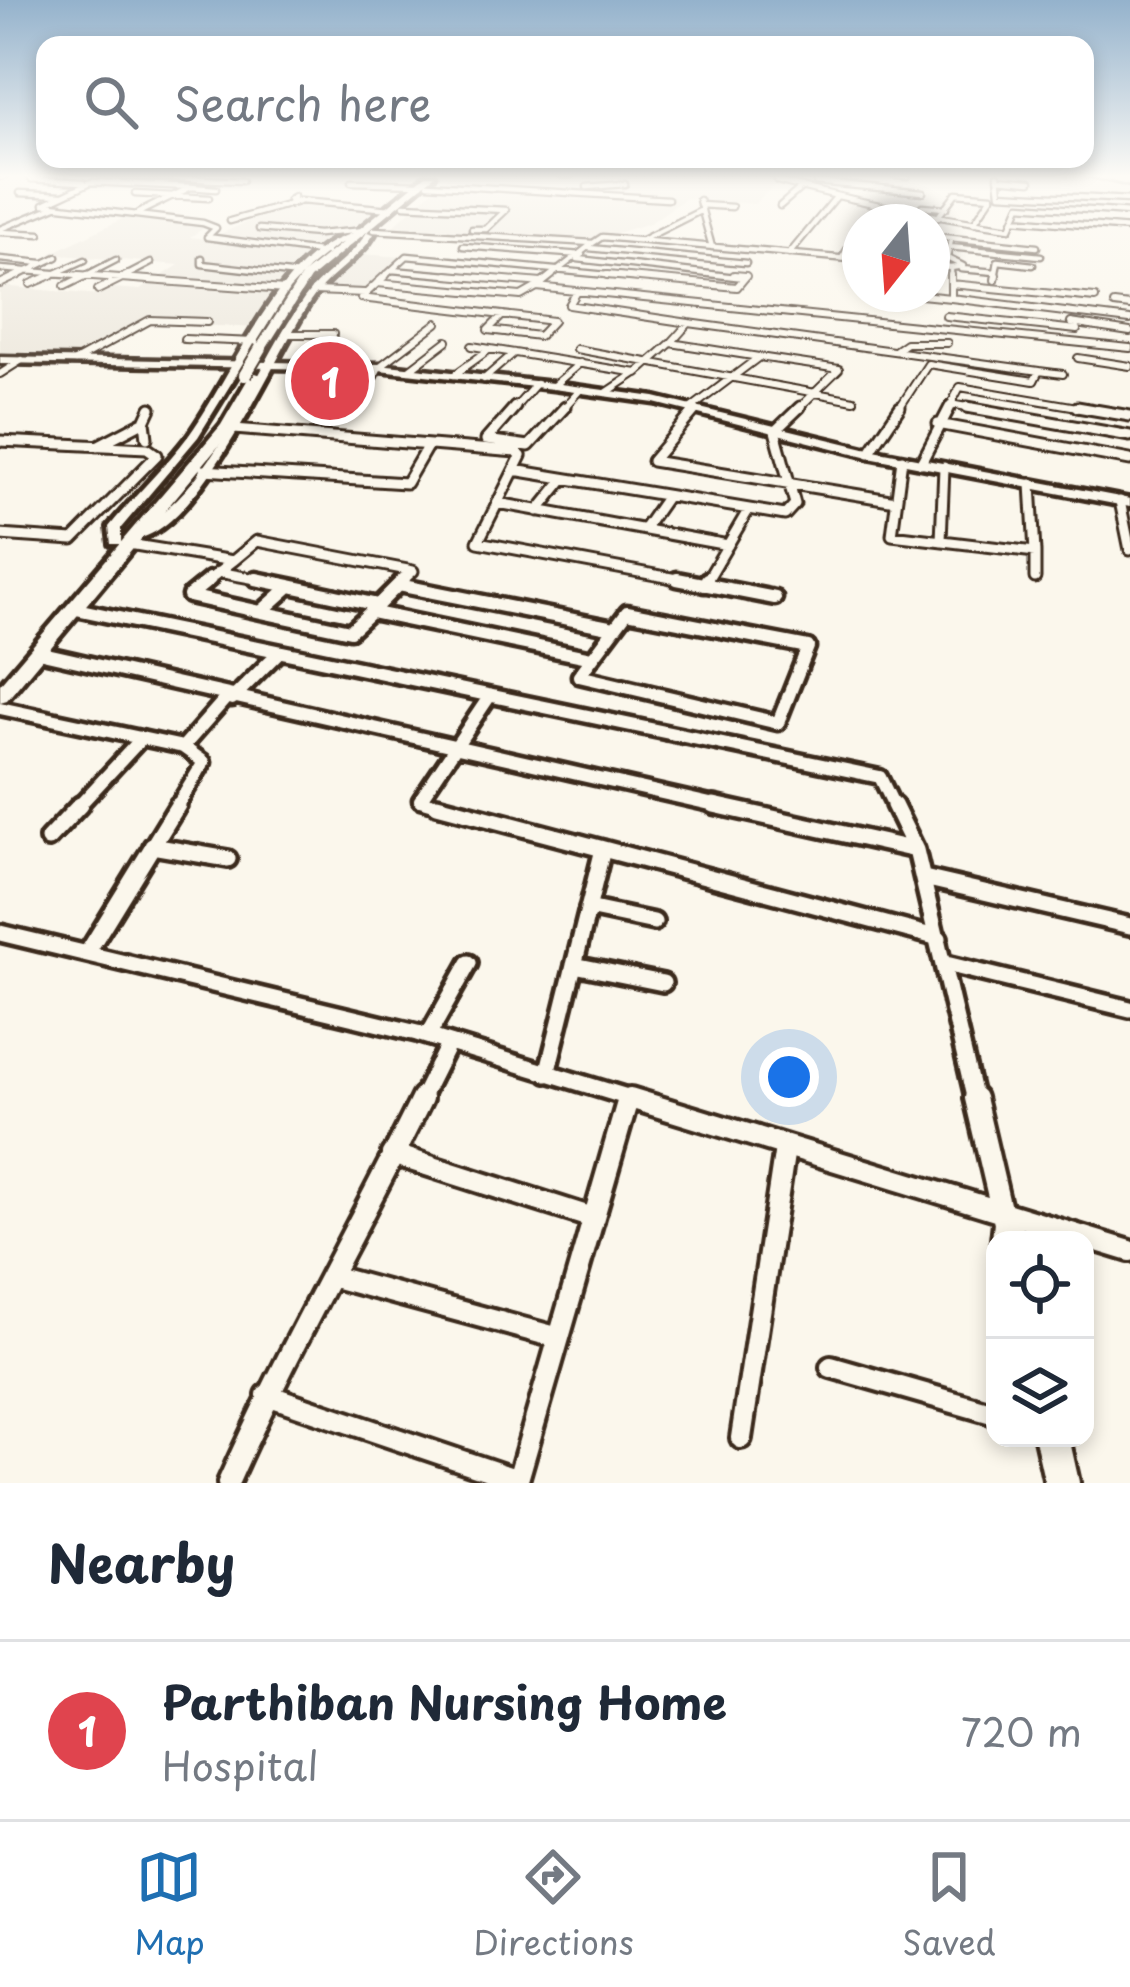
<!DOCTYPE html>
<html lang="en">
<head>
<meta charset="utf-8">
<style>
	:root { --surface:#fff; --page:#f2f2f3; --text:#1f2937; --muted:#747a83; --line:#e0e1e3; --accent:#1f6fb2 }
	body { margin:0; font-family:"Playpen Sans",sans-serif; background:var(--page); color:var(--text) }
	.controls { position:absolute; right:36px; bottom:36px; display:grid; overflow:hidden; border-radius:24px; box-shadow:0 6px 18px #0003 }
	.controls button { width:108px; height:108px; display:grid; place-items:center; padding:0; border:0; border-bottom:3px solid var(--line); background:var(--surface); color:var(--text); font:60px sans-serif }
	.compass { position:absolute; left:842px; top:204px; width:108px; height:108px; border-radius:50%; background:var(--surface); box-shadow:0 6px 18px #0003; rotate:197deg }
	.you { position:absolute; left:789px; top:1077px; width:42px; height:42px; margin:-30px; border:9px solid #fff; border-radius:50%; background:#1a73e8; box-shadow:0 0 0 18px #1a73e833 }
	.badge { display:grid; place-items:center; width:78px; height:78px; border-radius:50%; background:var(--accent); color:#fff; font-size:39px; font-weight:700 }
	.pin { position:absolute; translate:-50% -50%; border:6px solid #fff; box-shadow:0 3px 12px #0006 }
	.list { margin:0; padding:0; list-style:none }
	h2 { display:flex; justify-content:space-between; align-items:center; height:156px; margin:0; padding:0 48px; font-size:51px }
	h2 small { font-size:39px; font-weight:400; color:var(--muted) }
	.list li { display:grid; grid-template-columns:78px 1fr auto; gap:36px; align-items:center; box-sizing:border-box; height:180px; padding:0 48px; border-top:3px solid var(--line) }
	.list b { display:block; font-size:45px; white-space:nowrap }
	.list p { margin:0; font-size:39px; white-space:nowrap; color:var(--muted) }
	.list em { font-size:39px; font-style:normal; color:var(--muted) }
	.icon { flex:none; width:66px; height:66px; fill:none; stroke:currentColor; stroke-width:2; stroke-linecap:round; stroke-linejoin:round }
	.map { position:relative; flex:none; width:1130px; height:1483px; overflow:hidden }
	.search { position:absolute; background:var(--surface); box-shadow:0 6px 18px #0003; left:36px; right:36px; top:36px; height:132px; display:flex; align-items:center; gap:30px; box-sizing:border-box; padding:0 42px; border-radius:24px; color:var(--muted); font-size:45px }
	.sheet { height:336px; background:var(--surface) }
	nav { display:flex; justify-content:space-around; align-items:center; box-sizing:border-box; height:168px; border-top:3px solid var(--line); background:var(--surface); font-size:33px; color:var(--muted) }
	nav a { display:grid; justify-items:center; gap:6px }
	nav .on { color:var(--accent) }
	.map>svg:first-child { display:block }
	.built { fill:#ede8dd }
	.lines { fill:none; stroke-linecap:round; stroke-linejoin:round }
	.stream { stroke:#85796d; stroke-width:3 }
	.minor-far5-casing { stroke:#3b2a1e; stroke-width:9 }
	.minor-far4-casing { stroke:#3b2a1e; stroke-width:10 }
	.minor-far3-casing { stroke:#3b2a1e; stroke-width:15 }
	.minor-far2-casing { stroke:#3b2a1e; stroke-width:21 }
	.minor-far1-casing { stroke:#3b2a1e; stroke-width:24 }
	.minor-casing { stroke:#3b2a1e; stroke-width:28 }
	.tertiary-casing { stroke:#3b2a1e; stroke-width:10 }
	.secondary-casing { stroke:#3b2a1e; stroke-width:9 }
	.trunk-casing { stroke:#3b2a1e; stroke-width:9 }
	.minor-far5 { stroke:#fbf7ec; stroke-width:4.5 }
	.minor-far4 { stroke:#fbf7ec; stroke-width:6 }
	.minor-far3 { stroke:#fbf7ec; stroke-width:9 }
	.minor-far2 { stroke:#fbf7ec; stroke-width:12 }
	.minor-far1 { stroke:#fbf7ec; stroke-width:15 }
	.minor { stroke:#fbf7ec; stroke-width:20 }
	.tertiary { fill:#fbf7ec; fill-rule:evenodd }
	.secondary { fill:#fbf7ec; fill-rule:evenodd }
	.trunk { fill:#fbf7ec; fill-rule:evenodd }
	.rail-casing { stroke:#3b2a1e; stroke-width:4.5 }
	.rail { stroke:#fbf7ec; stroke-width:3; stroke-dasharray:6; stroke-linecap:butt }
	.trunk-bridge-casing { stroke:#3b2a1e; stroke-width:16; stroke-linecap:butt }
	.trunk-bridge { stroke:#fbf7ec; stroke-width:12 }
</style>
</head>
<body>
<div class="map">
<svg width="1130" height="1483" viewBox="0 0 1130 1483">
	<rect width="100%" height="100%" fill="#fbf7ec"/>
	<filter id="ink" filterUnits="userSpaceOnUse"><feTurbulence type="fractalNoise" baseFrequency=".00833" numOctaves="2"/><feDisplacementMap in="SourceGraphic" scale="24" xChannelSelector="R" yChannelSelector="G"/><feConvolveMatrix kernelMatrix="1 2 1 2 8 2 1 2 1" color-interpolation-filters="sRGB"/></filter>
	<g filter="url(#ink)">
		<path class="built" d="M 449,175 L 584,181 L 592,175 L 760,175 L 778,182 L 754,204 L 686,198 L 650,223 L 589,241 L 390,229 Z
			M 293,201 L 385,209 L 325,251 L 216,236 Z
			M 124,218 L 209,225 L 190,237 L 321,253 L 281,292 L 259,328 L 156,323 L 86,359 L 0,356 L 0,286 L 99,295 L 113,288 L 140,290 L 179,265 L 50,254 Z
			M 358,254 L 405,257 L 365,292 L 321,291 Z"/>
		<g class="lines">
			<path class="stream" d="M 1078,175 L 1130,187"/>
			<g class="minor-far5-casing">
				<path id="minor-far5" d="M 120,175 L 242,181
					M 561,175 L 572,175
					M 773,175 L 784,176 L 777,181 C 854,201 931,217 1010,228 L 1014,219 L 1130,229
					M 785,175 L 824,176
					M 894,175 L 907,176
					M 998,175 L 1000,193 L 1130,200
					M 998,178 L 1031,181
					M 31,179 L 84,182
					M 351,182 L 421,184
					M 816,182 L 923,192
					M 428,184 L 668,199
					M 191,187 L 216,189
					M 587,187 L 625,184
					M 20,193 L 62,195
					M 135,194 L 209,198
					M 294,197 L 289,200 L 391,209
					M 699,200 L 712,247
					M 404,205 L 506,210 L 486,229 L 472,229
					M 700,205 L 732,207
					M 780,206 L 802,187
					M 922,206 L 946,208
					M 138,213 L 191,187 L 91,182 L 44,204 L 203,223 L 216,228 L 207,237 L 326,253
					M 937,218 L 956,193 L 992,196 L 974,223
					M 1014,219 L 1020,205 L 1130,213
					M 230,221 L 298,202
					M 0,229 L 56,206
					M 259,229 L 318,234 L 366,230
					M 374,230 L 593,243 L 548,278
					M 0,232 L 40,234
					M 932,236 L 1037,247
					M 642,240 L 702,210
					M 951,240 L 947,258 L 963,266 L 951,268
					M 593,243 L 602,237 L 860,260
					M 463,246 L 582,255
					M 949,247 L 1041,256
					M 589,248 L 746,263
					M 789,254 L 837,196
					M 202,258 L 202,264 L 299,275
					M 842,258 L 860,228
					M 0,259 L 42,263
					M 578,259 L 745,278
					M 932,266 L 951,268 L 951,278
					M 0,269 L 119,278
					M 961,269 L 996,272
					M 392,270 L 482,278
					M 13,278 L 57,257
					M 45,278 L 85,260
					M 81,278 L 116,260
					M 122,278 L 151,263
					M 383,278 L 407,256 L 639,278
					M 995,278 L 998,261 L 1033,265"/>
			</g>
			<g class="minor-far4-casing">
				<path id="minor-far4" d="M 79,275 L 285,290
					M 386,275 L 361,298 C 425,306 489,313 553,321 L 539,336 L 488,330 L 503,315
					M 447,275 L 542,283
					M 552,275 L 537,287 L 1130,348
					M 607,275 L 737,287 L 746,276 L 734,275
					M 951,275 L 951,298 L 1130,320
					M 995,280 L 996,275
					M 377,283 L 521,296 L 537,287
					M 0,284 L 19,275
					M 31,284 L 52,275
					M 951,284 L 1095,298
					M 65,286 L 87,275
					M 98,290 L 128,275
					M 314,291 L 365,293
					M 577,292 L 569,305 L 689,323 L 671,343
					M 911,294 L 951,298
					M 1114,304 L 1130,306
					M 946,316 L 1077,330
					M 689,323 L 1039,371 L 1034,381 L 928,364 L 898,410
					M 1071,323 L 1130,332
					M 286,334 L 333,334 L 327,366
					M 184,339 L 255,342
					M 472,346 L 637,373 L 671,343 L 759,357
					M 576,349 L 854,400
					M 896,350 L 906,343 L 947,343
					M 1078,358 L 1130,366
					M 75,361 L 150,320 L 207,322
					M 409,370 L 447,341
					M 1039,371 L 1063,374
					M 0,374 L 22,360
					M 454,375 L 490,349
					M 484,379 L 514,353
					M 553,386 L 580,363
					M 308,391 L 367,390 L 379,367 L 437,323
					M 606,393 L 636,373
					M 302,401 L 324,366
					M 950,404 L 984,410
					M 690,409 L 759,357 L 839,369 L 797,410
					M 513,410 L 536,384
					M 562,410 L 580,390
					M 948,410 L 960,387 L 1095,410"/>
			</g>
			<g class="minor-far3-casing">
				<path id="minor-far3" d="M 515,407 L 486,440 L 529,446 L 565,407
					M 967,407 L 1130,436
					M 1077,407 L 1130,416
					M 695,410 L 652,461 L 896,501
					M 938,424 L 1130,460
					M 234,429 L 516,452 L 521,456 L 514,470
					M 147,438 L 145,421 L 151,408
					M 0,441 L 147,448 L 157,455 L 73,540 L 0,535
					M 97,446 L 145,421
					M 869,453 L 900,407
					M 902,459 L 892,535 L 1035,552 L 1035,578
					M 921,463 L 950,407
					M 204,470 L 406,483 L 428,445
					M 1031,484 L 1035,552
					M 1120,501 L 1130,550
					M 498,503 L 728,545
					M 538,511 L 564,479
					M 644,529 L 667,496
					M 941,541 L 944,467
					M 129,544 L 233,561 L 206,582
					M 233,561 L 257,541 L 413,571 L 401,582
					M 218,572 L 272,582
					M 693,582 L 478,542 L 514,470 L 785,515 L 795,504 L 775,431 L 800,407
					M 706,582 L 749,509"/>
			</g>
			<g class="minor-far2-casing">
				<path id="minor-far2" d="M 210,579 L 189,596 L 261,612
					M 256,579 L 290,586
					M 677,579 L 775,598
					M 398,585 L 614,628
					M 704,585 L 707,579
					M 290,586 L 378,605 L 350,631 L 261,612 Z
					M 378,605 L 404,579
					M 76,609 L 880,777 L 895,808
					M 371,612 L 592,658
					M 627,612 L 808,647 L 778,723 L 579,676 Z
					M 38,652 L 728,808
					M 232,699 L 278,653
					M 0,708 L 183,747 L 226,698
					M 77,808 L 142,738
					M 176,808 L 204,762 L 183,747
					M 448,808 L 420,800 L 489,697"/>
			</g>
			<g class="minor-far1-casing">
				<path id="minor-far1" d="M 437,805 L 939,938
					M 714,805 L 916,850 L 975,1101
					M 894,805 L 916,850
					M 48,839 L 80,805
					M 152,846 L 228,859
					M 924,878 L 1130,926
					M 588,908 L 654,922
					M 0,933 L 417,1033 L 640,1101
					M 87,953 L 178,805
					M 946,964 L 1130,1009
					M 574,965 L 663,983
					M 428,1036 L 469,963
					M 547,1074 L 603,849
					M 420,1101 L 449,1043"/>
			</g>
			<g class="minor-casing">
				<path id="minor" d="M 630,1098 L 1130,1251
					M 975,1098 L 1004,1222 L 1002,1240
					M 392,1154 L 593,1218
					M 1004,1222 L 1018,1240
					M 334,1277 L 559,1338
					M 831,1367 L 995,1414
					M 267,1395 L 518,1480
					M 741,1438 L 785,1148
					M 1045,1438 L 1055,1483
					M 1059,1438 L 1069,1483
					M 228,1483 C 286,1352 359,1227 422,1098
					M 517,1483 L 628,1099"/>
			</g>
			<g class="tertiary-casing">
				<path id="tertiary" d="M 359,230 L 366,232 L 337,245 L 312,265 L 289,290 L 198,437 L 121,528 L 121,544 L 111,544 L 109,527 C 134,496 164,468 189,435 C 231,377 269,277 333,241 C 341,237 351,234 359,230 Z
					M 367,232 L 374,234 L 368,243 C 350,265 325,279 310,302 C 276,353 196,539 132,539 L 132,533 C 219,486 249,376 304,299 C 322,273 351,259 367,232 Z"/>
			</g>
			<g class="secondary-casing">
				<path id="secondary" d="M 0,357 L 379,364 L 553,383 L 655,397 L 869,449 L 1130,499 L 1130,507 L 869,457 L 655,403 L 553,389 L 379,370 L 0,363 Z"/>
			</g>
			<g class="trunk-casing">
				<path id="trunk" d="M 426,175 L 435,175 L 310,279 L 265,351 L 257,351 L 255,348 L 302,275 Z
					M 252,372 L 262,375 L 232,430 L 7,700 L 0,702 L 0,684 L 221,425 Z"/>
			</g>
			<use href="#minor-far5" class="minor-far5"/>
			<use href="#minor-far4" class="minor-far4"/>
			<use href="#minor-far3" class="minor-far3"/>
			<use href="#minor-far2" class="minor-far2"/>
			<use href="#minor-far1" class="minor-far1"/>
			<use href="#minor" class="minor"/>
			<use href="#tertiary" class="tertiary"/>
			<use href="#secondary" class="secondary"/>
			<use href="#trunk" class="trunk"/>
			<g class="rail-casing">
				<path id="rail" d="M 0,179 L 10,175"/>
			</g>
			<use href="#rail" class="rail"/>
			<g class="trunk-bridge-casing">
				<path id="trunk-bridge" d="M 245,375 L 261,348"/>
			</g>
			<use href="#trunk-bridge" class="trunk-bridge"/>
		</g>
	</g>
	<linearGradient id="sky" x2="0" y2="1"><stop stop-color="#94b2cc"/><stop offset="0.46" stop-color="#fdfbf6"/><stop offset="1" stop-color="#fdfbf6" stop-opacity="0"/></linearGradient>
	<rect width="1130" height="383" fill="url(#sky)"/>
</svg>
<div class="controls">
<button><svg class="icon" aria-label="locate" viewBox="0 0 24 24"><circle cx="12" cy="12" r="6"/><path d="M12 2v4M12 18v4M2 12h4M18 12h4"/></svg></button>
<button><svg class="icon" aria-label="layers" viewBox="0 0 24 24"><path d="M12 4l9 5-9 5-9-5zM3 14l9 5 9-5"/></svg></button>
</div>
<svg class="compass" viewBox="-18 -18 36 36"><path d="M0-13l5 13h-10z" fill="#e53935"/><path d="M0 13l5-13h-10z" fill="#747a83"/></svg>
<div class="you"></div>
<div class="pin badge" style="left:330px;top:381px;background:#e0444e">1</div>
<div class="search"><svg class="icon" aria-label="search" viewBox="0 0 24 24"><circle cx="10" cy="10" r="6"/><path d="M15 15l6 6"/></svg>Search here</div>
</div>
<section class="sheet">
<h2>Nearby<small></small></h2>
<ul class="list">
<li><span class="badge" style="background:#e0444e">1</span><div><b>Parthiban Nursing Home</b><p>Hospital</p></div><em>720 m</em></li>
</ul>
</section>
<nav>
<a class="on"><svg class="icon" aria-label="map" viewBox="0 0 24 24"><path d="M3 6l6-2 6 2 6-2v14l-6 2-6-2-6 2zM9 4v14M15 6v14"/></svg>Map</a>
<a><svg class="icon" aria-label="directions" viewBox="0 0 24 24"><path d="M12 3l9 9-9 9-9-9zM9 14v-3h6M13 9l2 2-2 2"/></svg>Directions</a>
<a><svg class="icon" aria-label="saved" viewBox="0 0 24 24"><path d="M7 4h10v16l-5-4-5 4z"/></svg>Saved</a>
</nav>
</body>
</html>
